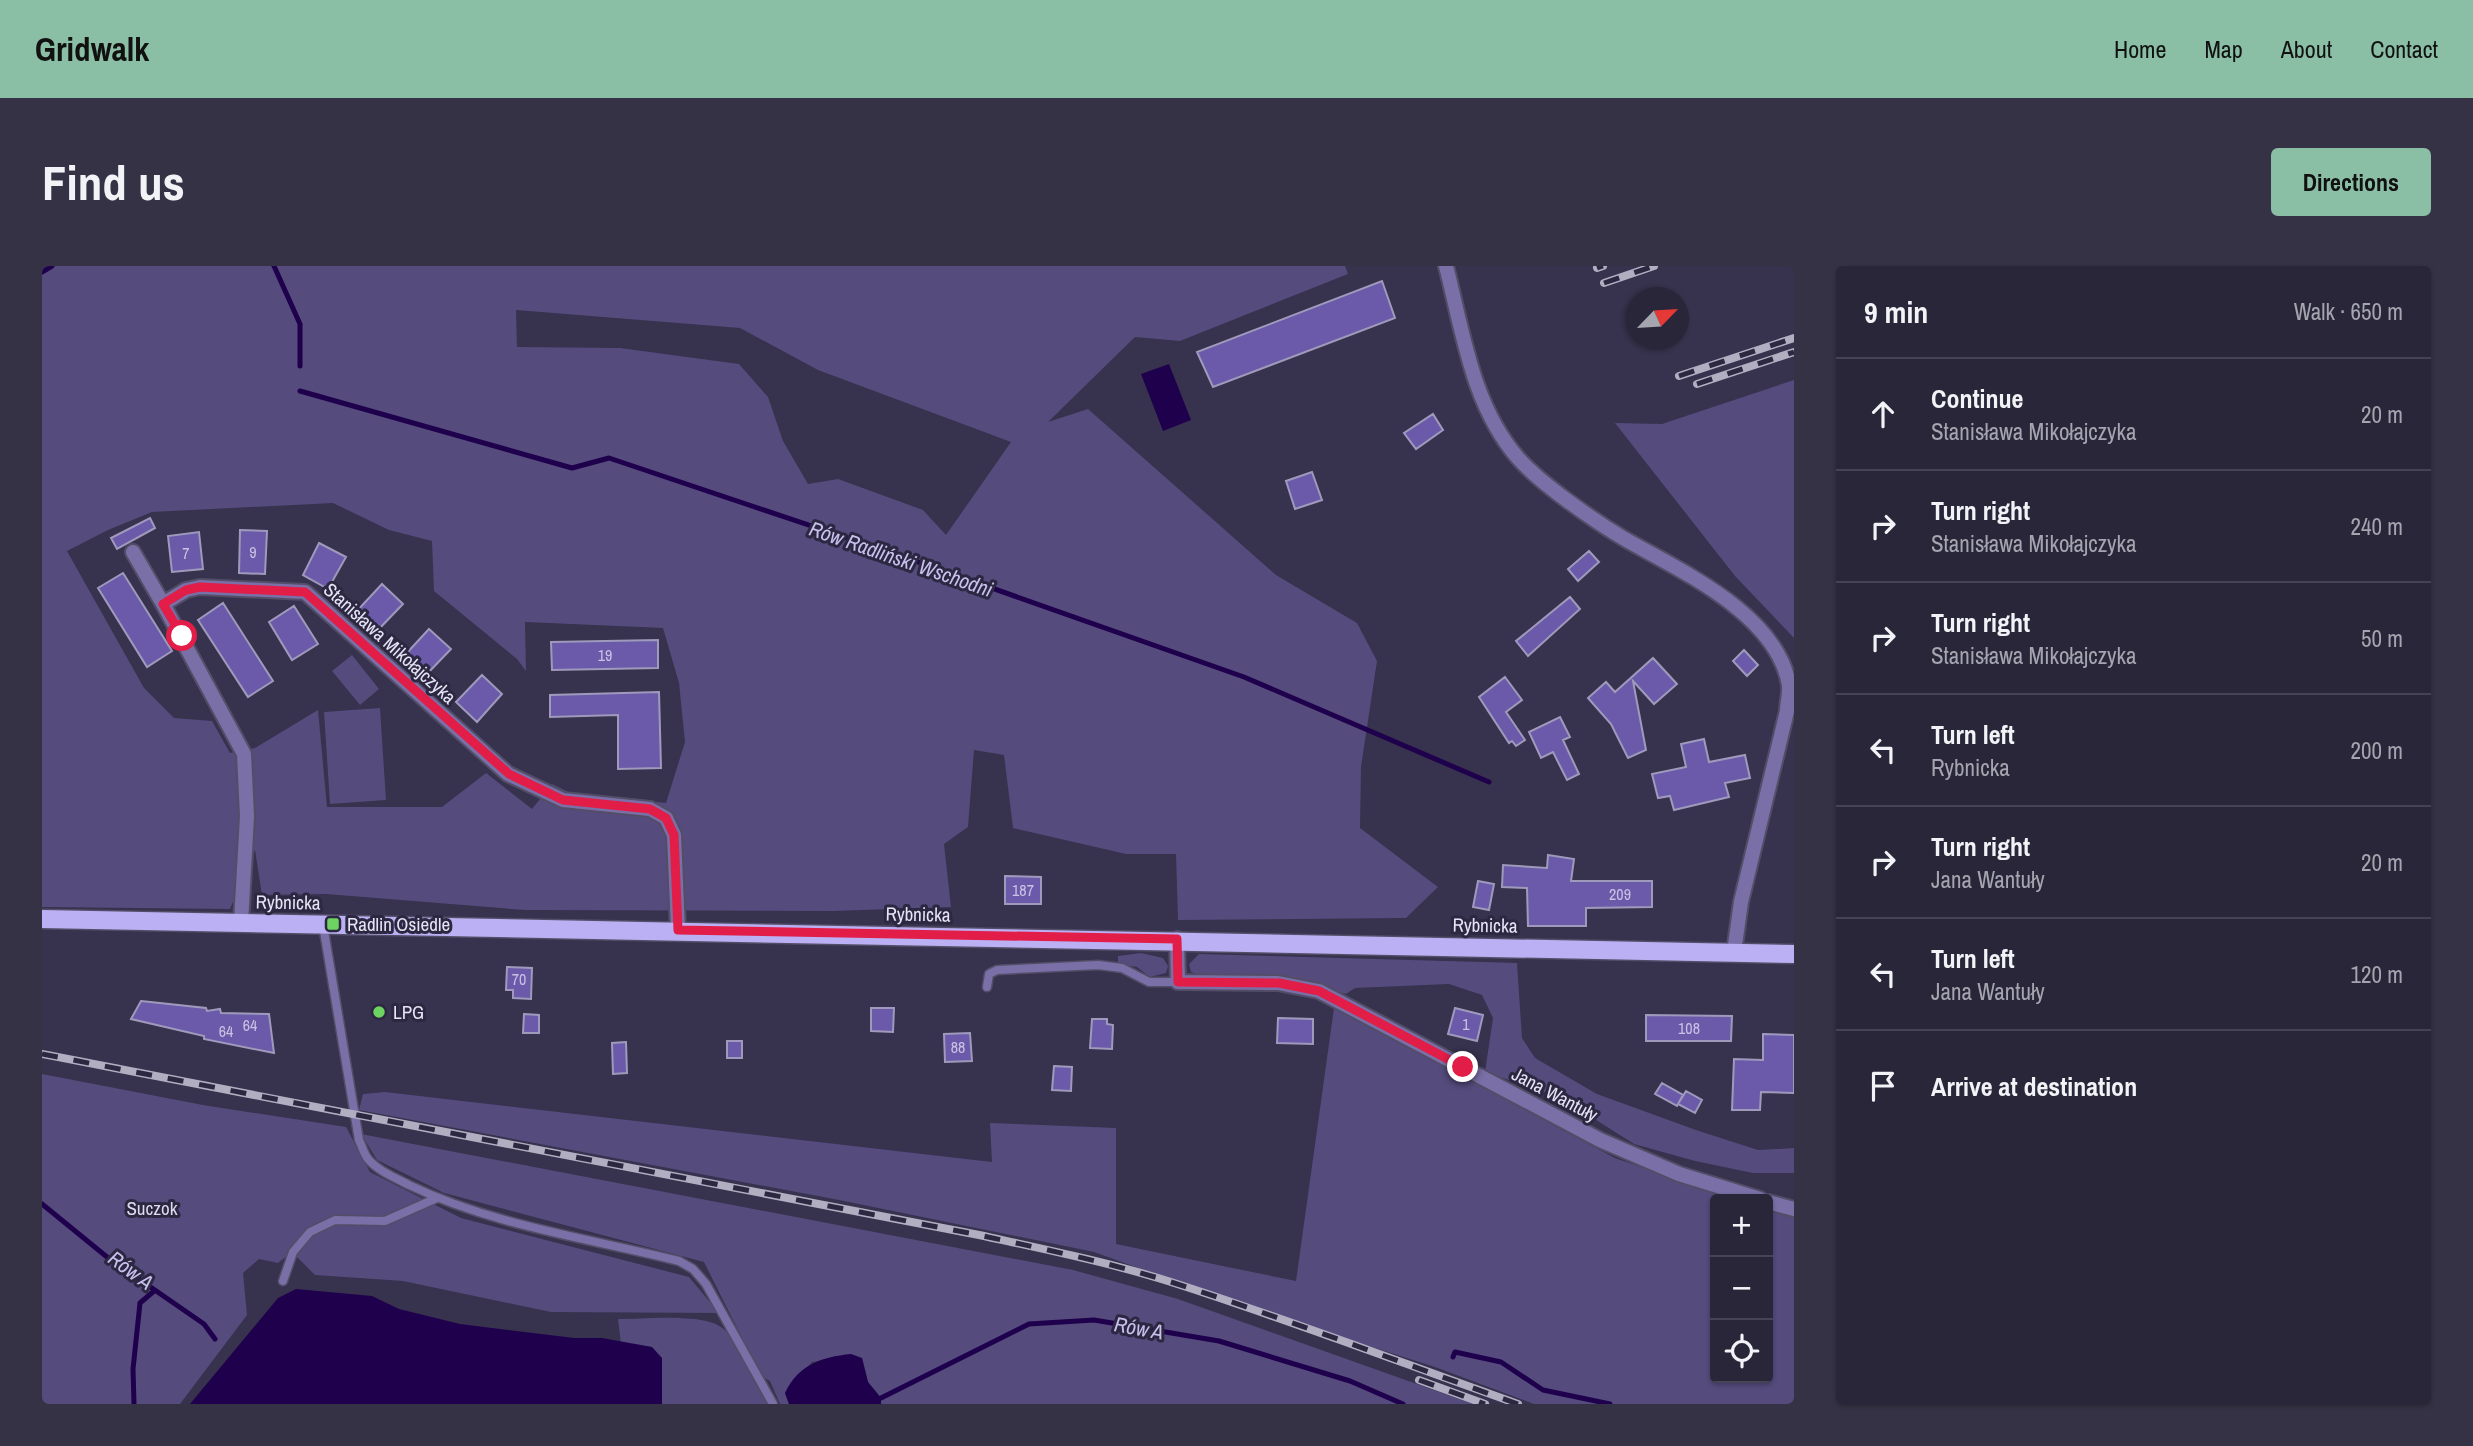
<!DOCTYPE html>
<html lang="en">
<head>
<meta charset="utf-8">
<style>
	:root { --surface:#29263a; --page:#353245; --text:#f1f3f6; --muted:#a5a5af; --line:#454354; --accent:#8abfa5 }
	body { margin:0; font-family:"Archivo Narrow",sans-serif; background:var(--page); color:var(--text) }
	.controls { position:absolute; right:21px; bottom:21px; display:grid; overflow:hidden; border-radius:7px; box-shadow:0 2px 5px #0004 }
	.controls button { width:63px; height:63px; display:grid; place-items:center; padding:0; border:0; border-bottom:2px solid var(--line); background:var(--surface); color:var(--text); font:35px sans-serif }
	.compass { position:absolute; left:1584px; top:21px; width:63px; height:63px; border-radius:50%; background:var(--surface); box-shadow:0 2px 5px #0004; rotate:65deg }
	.stop { position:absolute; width:21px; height:21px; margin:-16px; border:5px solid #e11d48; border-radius:50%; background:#fff }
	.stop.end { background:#e11d48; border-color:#fff; box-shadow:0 2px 7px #0008 }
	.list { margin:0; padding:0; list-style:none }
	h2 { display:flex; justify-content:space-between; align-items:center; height:91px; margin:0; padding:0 28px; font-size:30px }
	h2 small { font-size:23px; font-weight:400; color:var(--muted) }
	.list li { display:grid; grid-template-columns:46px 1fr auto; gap:21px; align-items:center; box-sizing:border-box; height:112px; padding:0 28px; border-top:2px solid var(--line) }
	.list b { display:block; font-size:26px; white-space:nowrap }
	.list p { margin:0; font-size:23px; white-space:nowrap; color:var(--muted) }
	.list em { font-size:23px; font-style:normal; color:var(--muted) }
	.icon { flex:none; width:38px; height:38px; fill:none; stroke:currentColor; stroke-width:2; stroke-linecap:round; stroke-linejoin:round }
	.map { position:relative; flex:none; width:1752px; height:1138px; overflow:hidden; border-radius:7px }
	header { display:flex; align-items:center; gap:42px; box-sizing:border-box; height:98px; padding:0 35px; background:var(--accent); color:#111 }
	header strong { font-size:33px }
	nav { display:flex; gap:38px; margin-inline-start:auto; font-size:24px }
	.intro { display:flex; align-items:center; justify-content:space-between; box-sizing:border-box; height:168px; padding:0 42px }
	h1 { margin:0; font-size:49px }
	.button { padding:18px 32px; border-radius:7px; background:var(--accent); color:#111; font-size:24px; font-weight:700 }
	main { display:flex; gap:42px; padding:0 42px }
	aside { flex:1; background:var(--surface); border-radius:7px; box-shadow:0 2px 5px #0004 }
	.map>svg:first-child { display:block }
	.green { fill:#554b7d; fill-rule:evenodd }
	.water { fill:#1f004d }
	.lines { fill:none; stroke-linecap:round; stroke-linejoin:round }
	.stream { stroke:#1f004d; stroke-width:5 }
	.building { fill:#6b5aaa; stroke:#9f9abb; stroke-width:2 }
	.lane-casing { stroke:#534e68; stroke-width:11 }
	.street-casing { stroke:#534e68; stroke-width:18 }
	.primary-casing { stroke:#534e68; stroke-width:21 }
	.lane { stroke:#7a70a7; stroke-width:8 }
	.street { stroke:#7a70a7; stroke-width:14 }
	.primary { stroke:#bbb0f3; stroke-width:18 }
	.rail-casing { stroke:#b1aec2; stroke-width:8 }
	.rail { stroke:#2d2842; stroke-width:5; stroke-dasharray:16; stroke-linecap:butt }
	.route { stroke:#e11d48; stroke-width:9 }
	.poi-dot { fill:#6dd361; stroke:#2d2842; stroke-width:2.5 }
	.labels { text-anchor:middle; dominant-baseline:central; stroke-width:6; stroke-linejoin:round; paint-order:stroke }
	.number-label { font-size:16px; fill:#c7c2e2 }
	.street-label { font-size:19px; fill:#e6e4f5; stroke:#2d2842 }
	.poi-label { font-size:19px; fill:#e6e4f5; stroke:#2d2842; text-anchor:start }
	.park-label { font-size:19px; fill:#dddaf0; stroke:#2d2842 }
	.water-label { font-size:21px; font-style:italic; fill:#c8c1ee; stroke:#2d2842 }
</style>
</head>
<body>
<header>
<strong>Gridwalk</strong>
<nav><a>Home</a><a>Map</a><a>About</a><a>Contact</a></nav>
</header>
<div class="intro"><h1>Find us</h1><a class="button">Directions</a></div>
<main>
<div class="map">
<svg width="1752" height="1138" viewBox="0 0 1752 1138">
	<rect width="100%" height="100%" fill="#37324d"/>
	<path class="green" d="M 0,0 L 1303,0 L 1306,8 L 1138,75 L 1093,71 L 1006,156 L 1046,143 L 1234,309 L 1315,357 L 1335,395 L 1319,501 L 1318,562 L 1396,621 L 1364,652 L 1136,654 L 1134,588 L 1084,588 L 971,562 L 962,489 L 932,484 L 926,561 L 902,578 L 909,641 L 791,645 L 483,644 L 284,628 L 220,629 L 213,584 L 188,643 L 0,641 ZM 474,44 L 698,62 L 776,104 L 969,176 L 904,269 L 881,244 L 796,213 L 766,218 L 741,175 L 726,131 L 697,98 L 578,82 L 475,81 ZM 291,237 L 347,264 L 390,275 L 392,325 L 475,393 L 484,405 L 483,356 L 621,362 L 637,417 L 643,476 L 624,537 L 526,526 L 510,518 L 490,543 L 444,507 L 400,541 L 285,541 L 276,444 L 213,482 L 188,487 L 170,455 L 132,452 L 102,422 L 25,285 L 66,264 L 110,246 Z
		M 1752,114 L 1752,372 L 1693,310 L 1573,157 L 1620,158 Z
		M 310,389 L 337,423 L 318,439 L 290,405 Z
		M 338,442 L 344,534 L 288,538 L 282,446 Z
		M 1099,687 L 1121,692 L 1126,700 L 1124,707 L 1108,711 L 1095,701 L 1076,698 L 1076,690 Z
		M 1157,688 L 1475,697 L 1480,772 L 1493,792 L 1555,828 L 1654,864 L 1716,884 L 1752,882 L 1752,907 L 1711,907 L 1653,895 L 1592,878 L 1518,831 L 1443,806 L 1451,752 L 1440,729 L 1407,718 L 1313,722 L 1304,728 L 1254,715 L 1160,710 L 1149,706 L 1147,698 Z
		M 1292,742 L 1573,892 L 1693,933 L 1673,933 L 1673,1112 L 1726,1112 L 1726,943 L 1752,951 L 1752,1138 L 1492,1138 L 1393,1101 L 1204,1041 L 1052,986 L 797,934 L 317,844 L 321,828 L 343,826 L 950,896 L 948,857 L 1074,862 L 1074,978 L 1254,1015 Z
		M 0,808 L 161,839 L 304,861 L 328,906 L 419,952 L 647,1011 L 677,1047 L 509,1046 L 361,1015 L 273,1009 L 250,986 L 236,997 L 217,993 L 201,1007 L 205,1049 L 138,1138 L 0,1138 Z
		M 319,868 L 1031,1004 L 1136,1033 L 1431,1138 L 839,1138 L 839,1132 L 826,1116 L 820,1092 L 770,1096 L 743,1127 L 747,1138 L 738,1138 L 728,1115 L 719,1110 L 662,996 L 402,927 L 335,894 Z
		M 576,1053 C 601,1053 660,1047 679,1061 C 704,1079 717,1113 731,1138 L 620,1138 L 610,1081 L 579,1078 Z"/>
	<path class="water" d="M 1127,98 L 1149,154 L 1121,165 L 1099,108 Z
		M 254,1023 L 330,1030 L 357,1043 L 418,1058 L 532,1072 L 560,1072 L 610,1081 L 620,1092 L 620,1138 L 148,1138 L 236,1032 Z
		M 809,1088 L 820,1092 L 826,1116 L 839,1132 L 839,1138 L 747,1138 L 743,1127 C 756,1099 779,1091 809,1088 Z"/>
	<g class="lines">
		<path class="stream" d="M 232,0 L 258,58 L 258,100
			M 0,6 L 10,0
			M 258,125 L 530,202 L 567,192 L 862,291 L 1202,411 L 1447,516
			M 0,938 L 65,991 L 162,1058 L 173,1073
			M 1411,1091 L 1413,1086 L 1459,1096 L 1501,1124 L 1568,1138
			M 839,1132 L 987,1058 L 1052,1054 L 1177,1075 L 1308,1115 L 1361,1138
			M 92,1138 L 91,1103 L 98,1037 L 112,1025"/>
	</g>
	<path class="building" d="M 1340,15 L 1353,52 L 1171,121 L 1155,86 Z
		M 1391,148 L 1401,164 L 1374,183 L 1362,167 Z
		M 1270,206 L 1280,234 L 1253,243 L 1244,215 Z
		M 108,252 L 113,262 L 75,283 L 69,272 Z
		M 198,264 L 225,265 L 223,308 L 197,307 Z
		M 157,266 L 161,303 L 130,306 L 126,270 Z
		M 277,277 L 304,291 L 286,323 L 261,309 Z
		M 1547,285 L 1557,296 L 1536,315 L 1526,303 Z
		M 81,307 L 130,385 L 105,401 L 56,322 Z
		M 340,318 L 361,338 L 335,365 L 314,346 Z
		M 1528,331 L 1538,343 L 1486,390 L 1474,375 Z
		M 181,337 L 231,415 L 206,431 L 156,354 Z
		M 252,340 L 276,378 L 250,394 L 227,356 Z
		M 387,363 L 409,383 L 383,410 L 362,390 Z
		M 616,374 L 616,402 L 510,404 L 509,376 Z
		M 1702,384 L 1716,399 L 1705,410 L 1691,395 Z
		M 1611,392 L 1635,418 L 1612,438 L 1591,415 L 1604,484 L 1586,492 L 1569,458 L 1546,432 L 1564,416 L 1573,426 Z
		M 440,409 L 460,428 L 435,456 L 414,436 Z
		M 1463,411 L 1480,434 L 1464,446 L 1483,474 L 1474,480 L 1470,475 L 1467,477 L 1437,431 Z
		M 617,426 L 619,502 L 576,503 L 576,449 L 508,451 L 508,429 Z
		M 1518,451 L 1528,471 L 1521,474 L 1537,508 L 1525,514 L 1511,486 L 1499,492 L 1487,466 Z
		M 1662,473 L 1667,496 L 1703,489 L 1708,512 L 1683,517 L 1687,531 L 1632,544 L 1628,530 L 1616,532 L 1610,508 L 1644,501 L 1639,478 Z
		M 1506,589 L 1532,593 L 1529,615 L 1610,615 L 1610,641 L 1544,642 L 1544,660 L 1486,660 L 1485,622 L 1460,621 L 1461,599 L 1505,602 Z
		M 963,610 L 999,611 L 999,638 L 963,638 Z
		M 1436,615 L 1452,618 L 1447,644 L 1431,641 Z
		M 465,701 L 490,702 L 489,733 L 471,732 L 471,724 L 464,724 Z
		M 99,735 L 164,742 L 165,745 L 178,743 L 179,747 L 227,748 L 232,787 L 162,773 L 162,770 L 89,753 Z
		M 829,742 L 852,742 L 851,766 L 829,765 Z
		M 1413,742 L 1441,749 L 1435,775 L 1406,768 Z
		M 482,748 L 497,749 L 497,767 L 481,767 Z
		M 1604,749 L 1690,750 L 1689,775 L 1604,775 Z
		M 1236,752 L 1271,753 L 1271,778 L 1235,777 Z
		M 1050,753 L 1065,753 L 1065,758 L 1071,759 L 1070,783 L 1048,782 Z
		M 928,767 L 930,795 L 903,796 L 902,768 Z
		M 1721,768 L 1752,769 L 1752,827 L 1719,826 L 1718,844 L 1690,844 L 1692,793 L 1721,794 Z
		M 685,775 L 700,775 L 700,792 L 685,792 Z
		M 584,776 L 585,807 L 571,808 L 570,777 Z
		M 1012,800 L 1030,801 L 1029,825 L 1010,824 Z
		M 1620,817 L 1641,829 L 1635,840 L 1613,828 Z
		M 1644,825 L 1660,834 L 1653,847 L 1636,838 Z"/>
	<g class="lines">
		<g class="lane-casing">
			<path id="lane" d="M 281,659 L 317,874 C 320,880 322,888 326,893 C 336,905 354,912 367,919 C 453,960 546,972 637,995 L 651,1003 L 664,1018 L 731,1138
				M 945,721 L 947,708 L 955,704 L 1056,699 L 1080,702 L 1107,716 L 1136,716
				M 241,1015 L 251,986 L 268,966 L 293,954 L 343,955 L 395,932"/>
		</g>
		<g class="street-casing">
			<path id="street" d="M 1404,0 C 1421,66 1430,139 1476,192 C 1499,218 1551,254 1581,272 C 1636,304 1735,347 1747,419 C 1748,427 1745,437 1745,445 L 1699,636 L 1692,686
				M 91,286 L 121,338
				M 199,656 L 205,550 L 202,488 L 121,338 L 144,324 L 158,321 L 263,326 L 466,508 L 521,534 L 608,543 L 624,552 L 632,569 L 636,664
				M 1135,673 L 1136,716 L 1236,717 L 1277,725 L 1558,874 L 1637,908 L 1718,933
				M 1726,936 L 1752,943"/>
		</g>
		<g class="primary-casing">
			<path id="primary" d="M 0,653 L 1752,688"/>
		</g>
		<use href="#lane" class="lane"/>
		<use href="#street" class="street"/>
		<use href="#primary" class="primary"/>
		<g class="rail-casing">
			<path id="rail" d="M 1555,2 L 1561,0
				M 1562,17 L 1612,0
				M 1637,110 L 1752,72
				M 1655,118 L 1752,86
				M 0,788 L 937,969 C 1001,983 1066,996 1129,1016 C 1245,1053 1360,1097 1476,1138
				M 1377,1114 L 1443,1138"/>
		</g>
		<use href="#rail" class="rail"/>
	</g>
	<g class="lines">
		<path class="route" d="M 140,370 L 121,338 L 144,324 L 158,321 L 263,326 L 467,508 L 521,534 L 608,543 L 624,552 L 632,569 L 636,664 L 1135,673 L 1136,716 L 1237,717 L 1277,725 L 1421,801"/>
	</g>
	<g class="poi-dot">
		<rect x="284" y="651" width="14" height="14" rx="3.5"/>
		<circle cx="337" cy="746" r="7"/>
	</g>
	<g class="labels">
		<g class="number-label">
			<text x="211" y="286">9</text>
			<text x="144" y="287">7</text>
			<text x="563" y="389">19</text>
			<text x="981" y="624">187</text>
			<text x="1578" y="628">209</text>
			<text x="477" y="713">70</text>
			<text x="1424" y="758">1</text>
			<text x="208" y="759">64</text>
			<text x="1647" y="762">108</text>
			<text x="184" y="765">64</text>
			<text x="916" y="781">88</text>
		</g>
		<g class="street-label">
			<text transform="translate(348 377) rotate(42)">Stanisława Mikołajczyka</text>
			<text transform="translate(246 636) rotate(1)">Rybnicka</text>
			<text transform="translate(876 648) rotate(1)">Rybnicka</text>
			<text transform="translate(1443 659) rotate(1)">Rybnicka</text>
			<text transform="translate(1513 828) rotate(28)">Jana Wantuły</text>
		</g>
		<g class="poi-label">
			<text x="305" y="658">Radlin Osiedle</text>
			<text x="351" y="746">LPG</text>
		</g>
		<g class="park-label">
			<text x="110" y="942">Suczok</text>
		</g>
		<g class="water-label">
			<text transform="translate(859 293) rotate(19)">Rów Radliński Wschodni</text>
			<text transform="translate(89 1004) rotate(36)">Rów A</text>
			<text transform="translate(1097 1062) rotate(10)">Rów A</text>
		</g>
	</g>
</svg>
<div class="controls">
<button>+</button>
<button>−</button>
<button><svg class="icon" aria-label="locate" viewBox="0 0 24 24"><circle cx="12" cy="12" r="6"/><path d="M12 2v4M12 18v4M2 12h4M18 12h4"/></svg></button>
</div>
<svg class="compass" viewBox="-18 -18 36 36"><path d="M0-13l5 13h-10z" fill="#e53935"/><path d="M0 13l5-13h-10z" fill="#a5a5af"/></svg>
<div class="stop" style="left:140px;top:370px"></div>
<div class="stop end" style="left:1421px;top:801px"></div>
</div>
<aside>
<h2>9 min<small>Walk · 650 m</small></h2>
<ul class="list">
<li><svg class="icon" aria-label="ahead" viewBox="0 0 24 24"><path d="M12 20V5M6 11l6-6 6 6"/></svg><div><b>Continue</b><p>Stanisława Mikołajczyka</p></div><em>20 m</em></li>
<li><svg class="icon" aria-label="right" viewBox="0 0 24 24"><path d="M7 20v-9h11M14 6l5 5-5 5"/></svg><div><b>Turn right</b><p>Stanisława Mikołajczyka</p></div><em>240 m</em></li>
<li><svg class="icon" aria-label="right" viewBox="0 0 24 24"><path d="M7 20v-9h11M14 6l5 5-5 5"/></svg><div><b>Turn right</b><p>Stanisława Mikołajczyka</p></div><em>50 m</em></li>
<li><svg class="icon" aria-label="left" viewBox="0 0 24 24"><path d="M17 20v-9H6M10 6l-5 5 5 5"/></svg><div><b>Turn left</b><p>Rybnicka</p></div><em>200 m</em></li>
<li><svg class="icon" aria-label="right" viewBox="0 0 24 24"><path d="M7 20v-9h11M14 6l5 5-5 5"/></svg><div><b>Turn right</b><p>Jana Wantuły</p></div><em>20 m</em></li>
<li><svg class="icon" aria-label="left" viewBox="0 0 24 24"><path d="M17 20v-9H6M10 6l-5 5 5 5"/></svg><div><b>Turn left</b><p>Jana Wantuły</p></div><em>120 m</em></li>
<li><svg class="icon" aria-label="arrive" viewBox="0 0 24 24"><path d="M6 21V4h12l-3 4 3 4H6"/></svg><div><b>Arrive at destination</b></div></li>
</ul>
</aside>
</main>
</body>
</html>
